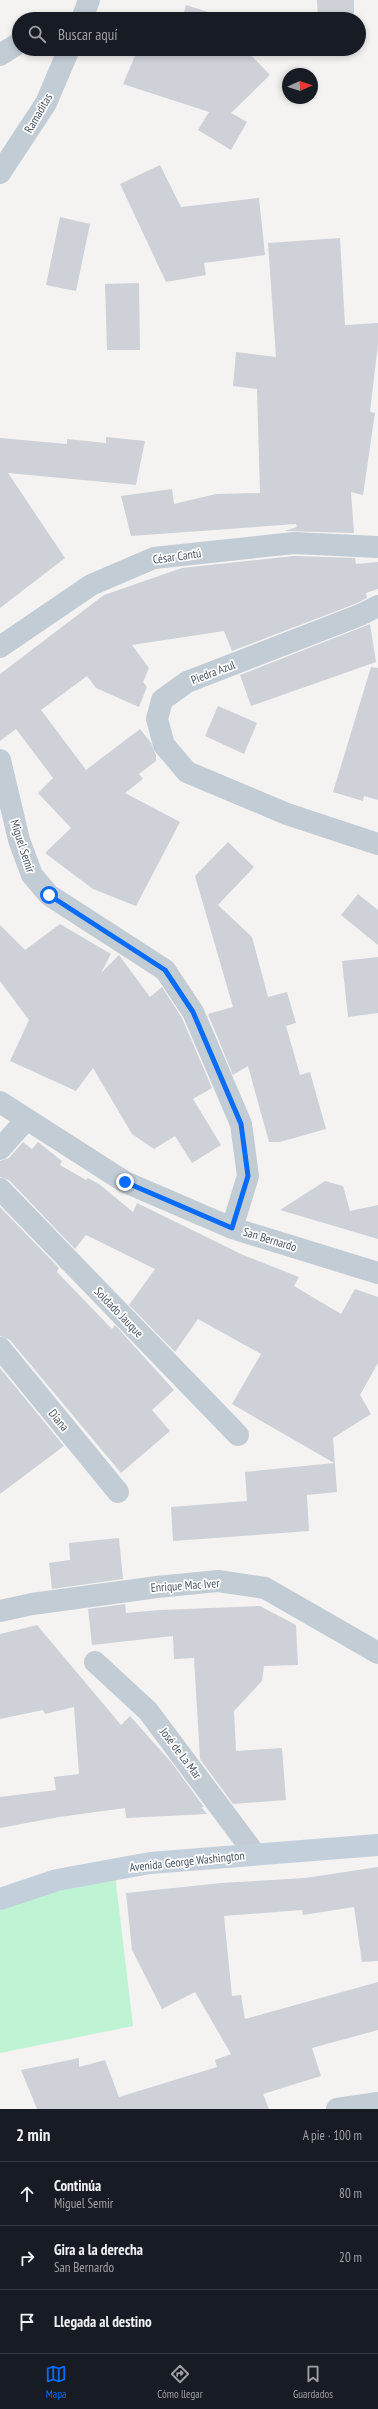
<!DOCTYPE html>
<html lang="es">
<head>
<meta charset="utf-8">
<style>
	:root { --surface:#171b24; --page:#242831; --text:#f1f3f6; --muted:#9ea1a6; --line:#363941; --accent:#086cf8 }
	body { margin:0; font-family:"PT Sans Narrow",sans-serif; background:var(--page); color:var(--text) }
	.compass { position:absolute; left:282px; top:68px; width:36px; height:36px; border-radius:50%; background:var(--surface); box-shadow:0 2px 6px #0003; rotate:87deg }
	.stop { position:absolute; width:12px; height:12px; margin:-9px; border:3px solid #086cf8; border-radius:50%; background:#fff }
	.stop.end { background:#086cf8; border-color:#fff; box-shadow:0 1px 4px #0008 }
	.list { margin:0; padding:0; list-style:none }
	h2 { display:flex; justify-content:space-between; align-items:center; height:52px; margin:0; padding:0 16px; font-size:17px }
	h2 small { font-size:13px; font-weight:400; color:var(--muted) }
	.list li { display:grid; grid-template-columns:26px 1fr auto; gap:12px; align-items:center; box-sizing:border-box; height:64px; padding:0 16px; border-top:1px solid var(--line) }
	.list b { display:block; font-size:15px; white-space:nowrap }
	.list p { margin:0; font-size:13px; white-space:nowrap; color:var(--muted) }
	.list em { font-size:13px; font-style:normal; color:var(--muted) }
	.icon { flex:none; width:22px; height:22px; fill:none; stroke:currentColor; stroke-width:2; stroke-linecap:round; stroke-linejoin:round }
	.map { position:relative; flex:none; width:378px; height:2109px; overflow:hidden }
	.search { position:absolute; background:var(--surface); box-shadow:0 2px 6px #0003; left:12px; right:12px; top:12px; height:44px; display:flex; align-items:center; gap:10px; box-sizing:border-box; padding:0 14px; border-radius:22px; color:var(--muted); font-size:15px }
	.sheet { height:244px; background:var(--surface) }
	nav { display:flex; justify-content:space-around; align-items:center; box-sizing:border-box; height:56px; border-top:1px solid var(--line); background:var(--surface); font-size:11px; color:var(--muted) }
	nav a { display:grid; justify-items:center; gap:2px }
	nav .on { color:var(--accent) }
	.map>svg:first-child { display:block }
	.green { fill:#bef4d4 }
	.building { fill:#ced1d8 }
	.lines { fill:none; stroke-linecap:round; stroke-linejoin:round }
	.minor { stroke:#c2ccd5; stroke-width:22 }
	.tertiary { stroke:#c2ccd5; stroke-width:22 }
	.secondary { stroke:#c4cfdc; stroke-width:22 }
	.route { stroke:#086cf8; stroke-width:5 }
	.labels { text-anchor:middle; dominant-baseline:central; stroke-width:3.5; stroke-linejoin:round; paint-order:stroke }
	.street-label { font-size:12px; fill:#485562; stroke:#fff }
</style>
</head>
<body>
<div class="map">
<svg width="378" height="2109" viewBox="0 0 378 2109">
	<rect width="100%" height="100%" fill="#f5f2f2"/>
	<path class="green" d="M 114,1866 L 133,2026 L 0,2053 L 0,1899 Z"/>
	<path class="building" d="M 317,0 L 354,0 L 354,19 L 318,19 Z
		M 186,5 L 211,13 L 217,19 L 182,19 Z
		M 138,49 L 245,49 L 270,75 L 231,113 L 247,122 L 231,150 L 198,130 L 209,112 L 123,84 Z
		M 320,49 L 355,49 L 355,52 L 320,52 Z
		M 160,165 L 181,207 L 259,198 L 265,255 L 204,263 L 206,275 L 166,282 L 120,184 Z
		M 60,217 L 90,224 L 76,291 L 46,285 Z
		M 340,238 L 345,325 L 378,323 L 378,344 L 370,412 L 375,413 L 363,495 L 351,492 L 354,533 L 284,531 L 297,527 L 296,524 L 131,536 L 121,496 L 172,489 L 174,504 L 216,494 L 260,493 L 257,389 L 233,386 L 236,352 L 276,357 L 268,243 Z
		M 139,283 L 140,350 L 107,350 L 105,284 Z
		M 106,437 L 145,441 L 136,485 L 8,473 L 65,558 L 0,608 L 0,438 L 67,444 L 67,439 L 106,443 Z
		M 294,556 L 355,558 L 356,564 L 378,562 L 378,589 L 366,593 L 367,598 L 355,604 L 232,651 L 224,631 L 132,645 L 149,668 L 143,682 L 147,687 L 139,707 L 96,688 L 87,676 L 41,710 L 86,770 L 140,729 L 151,743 L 156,755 L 156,761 L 139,774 L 143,779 L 125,793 L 180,822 L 136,906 L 93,889 L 45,853 L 71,828 L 38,793 L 53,778 L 16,729 L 0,741 L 0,674 L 104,595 L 182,568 Z
		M 370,624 L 376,662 L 251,706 L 240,675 Z
		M 371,667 L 378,668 L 378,800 L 364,796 L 363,801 L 333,792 Z
		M 218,706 L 257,723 L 244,754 L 205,736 Z
		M 228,842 L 254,867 L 218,905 L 252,937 L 268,997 L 287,992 L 296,1023 L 286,1026 L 300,1075 L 310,1072 L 326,1129 L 280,1142 L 269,1142 L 248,1066 L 233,1075 L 208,1014 L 233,1007 L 195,876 Z
		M 358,894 L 378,910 L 378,945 L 341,915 Z
		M 60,924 L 111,954 L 101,973 L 119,955 L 150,997 L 162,987 L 182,1018 L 212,1088 L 193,1099 L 221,1145 L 192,1163 L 175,1136 L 154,1149 L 132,1134 L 93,1068 L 76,1091 L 10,1061 L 29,1020 L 0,981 L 0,925 L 25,950 Z
		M 378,957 L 378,1013 L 348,1017 L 342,961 Z
		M 23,1142 L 32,1149 L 38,1142 L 62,1161 L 60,1165 L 86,1180 L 88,1178 L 99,1184 L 133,1212 L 137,1203 L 243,1255 L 299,1277 L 294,1286 L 341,1314 L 355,1289 L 378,1297 L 378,1363 L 360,1395 L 371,1414 L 333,1438 L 337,1492 L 307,1495 L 309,1531 L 173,1541 L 171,1507 L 247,1501 L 245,1472 L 334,1463 L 232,1404 L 261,1354 L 198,1319 L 175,1352 L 129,1305 L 155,1269 L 86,1235 L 75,1249 L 9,1180 L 0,1177 L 0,1161 L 9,1158 Z
		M 325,1181 L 343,1186 L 350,1211 L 378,1205 L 378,1239 L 280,1210 Z
		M 0,1207 L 59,1268 L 57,1272 L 112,1329 L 115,1325 L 174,1390 L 152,1410 L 170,1431 L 121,1473 L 10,1340 L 0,1336 Z
		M 0,1368 L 64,1446 L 0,1494 Z
		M 119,1538 L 123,1579 L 52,1589 L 49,1563 L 70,1560 L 69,1543 Z
		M 125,1604 L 126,1613 L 160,1610 L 260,1606 L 296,1625 L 298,1665 L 264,1666 L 262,1681 L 234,1711 L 236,1751 L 282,1748 L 286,1800 L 233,1804 L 200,1759 L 194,1658 L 174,1659 L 173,1636 L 92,1645 L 88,1609 Z
		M 37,1625 L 121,1725 L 130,1716 L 171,1762 L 204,1807 L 201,1807 L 207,1814 L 126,1818 L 125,1808 L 59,1817 L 0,1828 L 0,1797 L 56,1790 L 54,1777 L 79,1774 L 74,1707 L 45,1714 L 43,1710 L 0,1719 L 0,1634 Z
		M 378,1867 L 378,1961 L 362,1962 L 354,1907 L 303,1915 L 302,1910 L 224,1916 L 232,1996 L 241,1995 L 245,2019 L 378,1982 L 378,2030 L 312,2048 L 321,2076 L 263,2094 L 269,2109 L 37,2109 L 21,2070 L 79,2058 L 79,2067 L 105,2060 L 119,2097 L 217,2067 L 215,2060 L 231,2054 L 195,1992 L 162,2009 L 132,1950 L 126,1893 L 221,1883 L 305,1878 Z"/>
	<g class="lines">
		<path class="minor" d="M 378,606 L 360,615 L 187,682 L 162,700 L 157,719 L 164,745 L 187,772 L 287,814 L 378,844
			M 0,647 L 91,585 L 154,558 L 294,543 L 378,547
			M 0,760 L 19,840 L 32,875 L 49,895 L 165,970 L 193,1012 L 241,1124 L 248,1176 L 232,1228
			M 0,1102 L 125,1182 L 232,1228 L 378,1273
			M 0,1149 L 26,1120
			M 0,1189 L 238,1435
			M 0,1348 L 118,1492
			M 0,1611 L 32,1604 L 157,1587 L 218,1581 L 265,1588 L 378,1653
			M 95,1662 L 148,1711 L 255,1854
			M 337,2109 L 378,2103"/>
		<path class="tertiary" d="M 82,19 L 89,0
			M 0,55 L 19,43
			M 0,173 L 46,103 L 69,49"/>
		<path class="secondary" d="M 0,1899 L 57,1880 L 150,1863 L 378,1845"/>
	</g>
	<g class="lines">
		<path class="route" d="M 49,895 L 165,970 L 193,1012 L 241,1124 L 248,1176 L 232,1228 L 125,1182"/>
	</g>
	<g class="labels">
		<g class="street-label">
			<text transform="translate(38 113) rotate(-60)">Ramaditas</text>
			<text transform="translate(177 556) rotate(-8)">César Cantú</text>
			<text transform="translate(213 672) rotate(-21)">Piedra Azul</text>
			<text transform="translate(23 846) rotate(72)">Miguel Semir</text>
			<text transform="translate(270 1239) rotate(17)">San Bernardo</text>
			<text transform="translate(119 1312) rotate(46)">Soldado Jauque</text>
			<text transform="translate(59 1420) rotate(51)">Diana</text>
			<text transform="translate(185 1585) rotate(-4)">Enrique Mac Iver</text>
			<text transform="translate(181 1753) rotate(53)">José de La Mar</text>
			<text transform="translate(187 1861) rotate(-6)">Avenida George Washington</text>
		</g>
	</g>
</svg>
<svg class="compass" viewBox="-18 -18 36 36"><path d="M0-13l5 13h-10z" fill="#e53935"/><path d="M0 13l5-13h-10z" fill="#9ea1a6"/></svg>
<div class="stop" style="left:49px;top:895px"></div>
<div class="stop end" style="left:125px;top:1182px"></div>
<div class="search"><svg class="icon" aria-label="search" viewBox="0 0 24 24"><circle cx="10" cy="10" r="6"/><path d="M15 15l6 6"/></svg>Buscar aquí</div>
</div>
<section class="sheet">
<h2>2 min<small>A pie · 100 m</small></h2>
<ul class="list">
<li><svg class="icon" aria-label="ahead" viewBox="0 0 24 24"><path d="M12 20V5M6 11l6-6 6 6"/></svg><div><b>Continúa</b><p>Miguel Semir</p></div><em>80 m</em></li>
<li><svg class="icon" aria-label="right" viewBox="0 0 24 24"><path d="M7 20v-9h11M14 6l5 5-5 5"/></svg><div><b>Gira a la derecha</b><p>San Bernardo</p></div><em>20 m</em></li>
<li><svg class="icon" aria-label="arrive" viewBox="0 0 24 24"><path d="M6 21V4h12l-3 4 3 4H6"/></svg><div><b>Llegada al destino</b></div></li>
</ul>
</section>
<nav>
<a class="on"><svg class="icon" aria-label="map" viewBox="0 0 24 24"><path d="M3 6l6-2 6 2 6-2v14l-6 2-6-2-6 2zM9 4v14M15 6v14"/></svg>Mapa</a>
<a><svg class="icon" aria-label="directions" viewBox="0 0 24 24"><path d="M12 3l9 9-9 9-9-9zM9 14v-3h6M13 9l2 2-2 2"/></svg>Cómo llegar</a>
<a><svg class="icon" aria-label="saved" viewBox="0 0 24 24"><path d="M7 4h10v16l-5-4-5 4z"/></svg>Guardados</a>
</nav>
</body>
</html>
